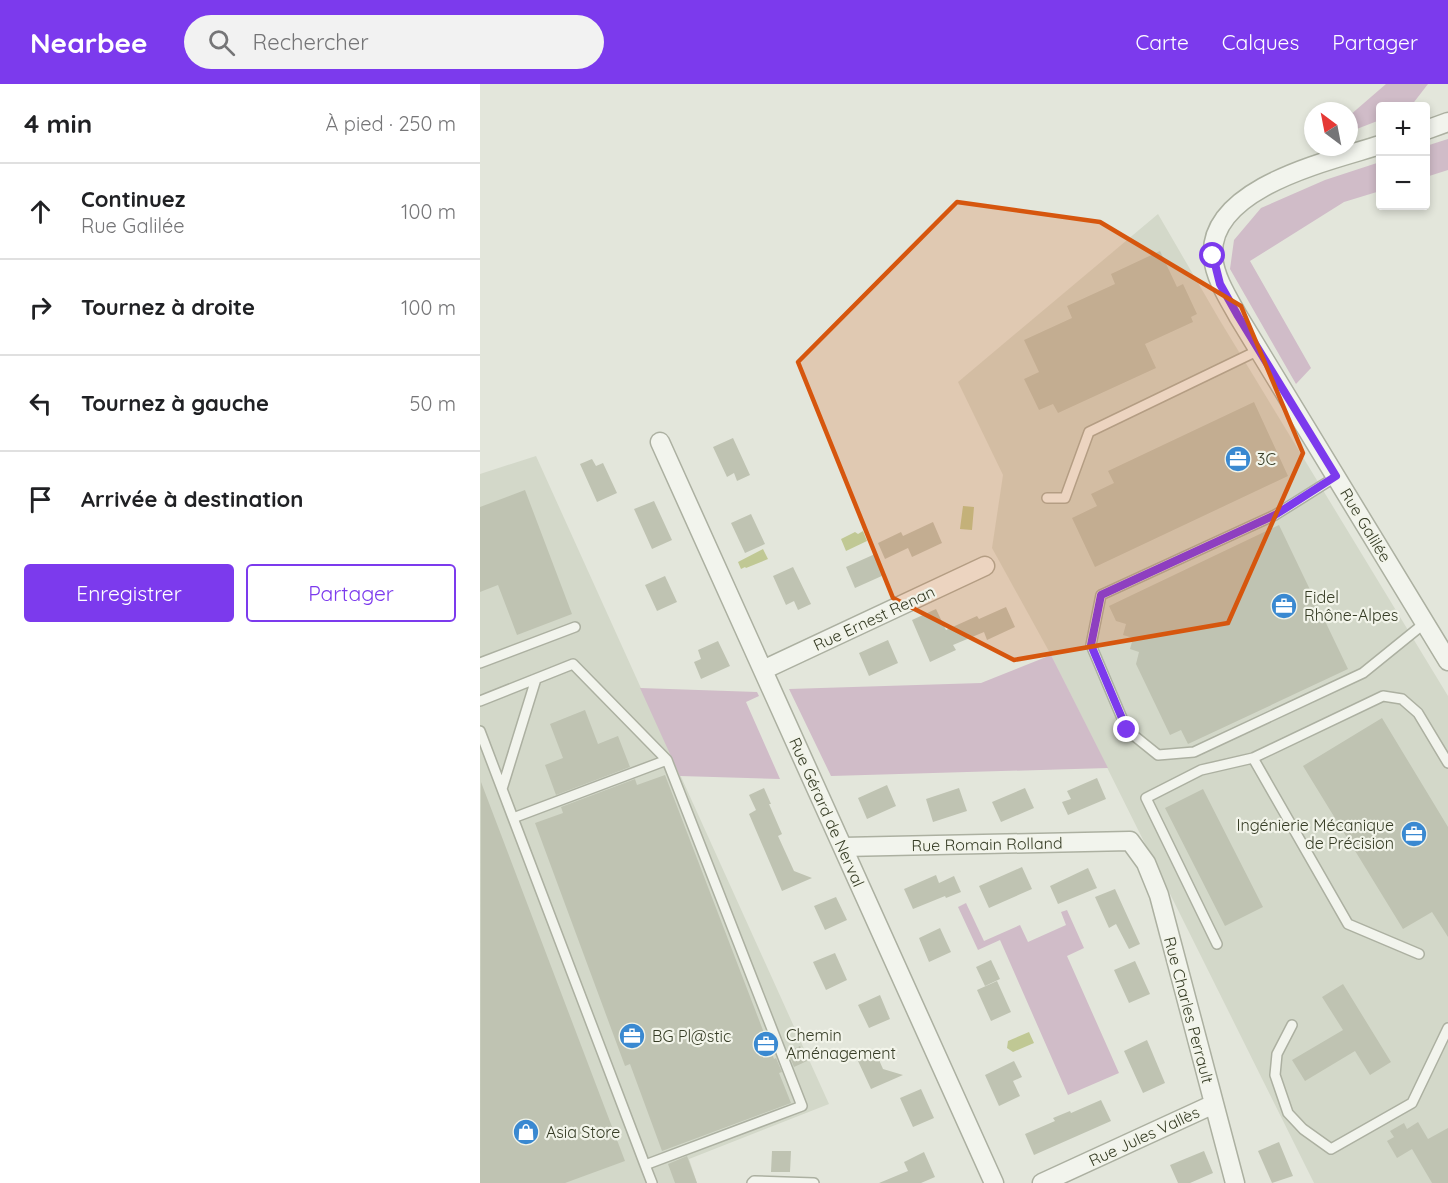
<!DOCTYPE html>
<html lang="fr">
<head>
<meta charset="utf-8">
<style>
	:root { --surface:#fff; --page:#f2f2f2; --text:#202124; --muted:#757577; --line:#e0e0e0; --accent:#7c3aed }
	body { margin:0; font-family:Quicksand,sans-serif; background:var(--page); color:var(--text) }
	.controls { position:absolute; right:18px; top:18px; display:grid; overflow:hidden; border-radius:6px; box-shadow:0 3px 9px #0003 }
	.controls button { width:54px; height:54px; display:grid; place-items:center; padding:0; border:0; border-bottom:2px solid var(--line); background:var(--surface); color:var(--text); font:30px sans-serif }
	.compass { position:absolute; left:824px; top:18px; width:54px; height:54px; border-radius:50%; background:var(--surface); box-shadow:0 3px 9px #0003; rotate:328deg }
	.stop { position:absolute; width:18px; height:18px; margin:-14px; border:4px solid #7c3aed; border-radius:50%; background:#fff }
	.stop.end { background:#7c3aed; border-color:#fff; box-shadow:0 2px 6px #0008 }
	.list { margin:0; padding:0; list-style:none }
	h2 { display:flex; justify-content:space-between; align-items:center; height:78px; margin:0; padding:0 24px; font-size:26px }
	h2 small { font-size:20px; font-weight:400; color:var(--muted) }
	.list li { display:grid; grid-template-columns:39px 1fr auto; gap:18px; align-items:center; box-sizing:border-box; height:96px; padding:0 24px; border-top:2px solid var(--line) }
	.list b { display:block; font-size:22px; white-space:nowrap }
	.list p { margin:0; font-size:20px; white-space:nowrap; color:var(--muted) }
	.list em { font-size:20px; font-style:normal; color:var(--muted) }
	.actions { display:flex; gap:12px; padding:18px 24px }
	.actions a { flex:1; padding:14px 0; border:2px solid var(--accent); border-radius:6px; text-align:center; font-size:21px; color:var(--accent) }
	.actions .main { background:var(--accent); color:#fff }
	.icon { flex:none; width:33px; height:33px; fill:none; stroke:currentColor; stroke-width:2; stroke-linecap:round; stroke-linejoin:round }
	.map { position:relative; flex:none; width:968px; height:1099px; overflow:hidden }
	header { display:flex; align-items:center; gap:36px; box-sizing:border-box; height:84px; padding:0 30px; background:var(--accent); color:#fff }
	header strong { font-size:28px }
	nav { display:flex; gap:33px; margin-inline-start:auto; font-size:21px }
	.search { width:420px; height:54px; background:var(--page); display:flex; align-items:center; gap:15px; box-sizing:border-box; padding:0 21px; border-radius:33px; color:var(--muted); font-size:22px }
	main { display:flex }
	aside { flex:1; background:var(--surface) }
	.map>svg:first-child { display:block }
	.built { fill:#d3d8c9 }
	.green { fill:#d0bcc8 }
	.water { fill:#c0c894 }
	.building { fill:#bfc3b2 }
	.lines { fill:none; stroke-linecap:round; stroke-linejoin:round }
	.service-casing { stroke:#acb0a1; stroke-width:12 }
	.minor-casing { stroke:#acb0a1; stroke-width:21 }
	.service { stroke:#f2f4ed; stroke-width:9 }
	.minor { stroke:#f2f4ed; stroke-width:18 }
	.route { stroke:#7c3aed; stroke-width:8 }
	.marked { fill:#d6560e; fill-opacity:0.2; stroke:#d6560e; stroke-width:4.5; stroke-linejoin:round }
	.labels { text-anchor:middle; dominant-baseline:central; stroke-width:4.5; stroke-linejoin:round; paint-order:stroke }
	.poi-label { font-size:16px; fill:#363c25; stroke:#f2f4ea; text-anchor:start }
	.street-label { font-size:16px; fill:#363c25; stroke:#f2f4ea }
</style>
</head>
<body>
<header>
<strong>Nearbee</strong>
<div class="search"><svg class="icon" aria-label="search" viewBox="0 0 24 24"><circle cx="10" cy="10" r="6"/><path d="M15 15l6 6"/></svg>Rechercher</div>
<nav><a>Carte</a><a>Calques</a><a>Partager</a></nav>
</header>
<main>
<aside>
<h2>4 min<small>À pied · 250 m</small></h2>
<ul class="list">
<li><svg class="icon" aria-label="ahead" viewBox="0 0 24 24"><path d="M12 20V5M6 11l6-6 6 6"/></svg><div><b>Continuez</b><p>Rue Galilée</p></div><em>100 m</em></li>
<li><svg class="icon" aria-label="right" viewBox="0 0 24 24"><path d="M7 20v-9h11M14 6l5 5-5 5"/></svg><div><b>Tournez à droite</b></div><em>100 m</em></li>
<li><svg class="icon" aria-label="left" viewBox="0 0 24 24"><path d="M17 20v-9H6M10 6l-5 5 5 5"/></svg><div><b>Tournez à gauche</b></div><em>50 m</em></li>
<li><svg class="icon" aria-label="arrive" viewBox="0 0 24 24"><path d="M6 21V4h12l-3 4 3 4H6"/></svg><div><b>Arrivée à destination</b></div></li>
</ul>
<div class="actions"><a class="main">Enregistrer</a><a>Partager</a></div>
</aside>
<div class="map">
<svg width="968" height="1099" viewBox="0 0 968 1099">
	<rect width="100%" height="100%" fill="#e3e6db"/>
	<path class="built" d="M 678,130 L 739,235 L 968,612 L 968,1099 L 834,1099 L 571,571 L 512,464 L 523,391 L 478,298 Z
		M 56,372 L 349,1020 L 209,1075 L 217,1099 L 0,1099 L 0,390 Z"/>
	<path class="green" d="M 906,0 L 948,0 L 931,22 L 900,22 L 900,36 L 869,48 L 869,32 Z
		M 968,55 L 968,86 L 946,93 L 946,62 Z
		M 900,78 L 900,107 L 864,118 L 770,177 L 831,284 L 816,300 L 750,185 L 754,156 L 781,124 L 845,96 Z
		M 571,571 L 628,684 L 351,692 L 309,605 L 501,599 Z
		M 160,604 L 277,608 L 279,612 L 266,618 L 300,695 L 200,692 Z
		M 486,819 L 504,857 L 540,841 L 548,858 L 586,841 L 581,828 L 587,826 L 604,864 L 587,872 L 639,989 L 588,1011 L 520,856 L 498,866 L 478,823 Z"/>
	<path class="water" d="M 483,422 L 494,423 L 492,446 L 480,445 Z
		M 383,447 L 387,457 L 366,467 L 361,455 L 375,448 L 378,450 Z
		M 283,465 L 288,475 L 266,484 L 265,483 L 261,485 L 258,478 Z
		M 549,948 L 554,959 L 533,968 L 527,964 L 528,957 Z"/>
	<path class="building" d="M 680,167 L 697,203 L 703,200 L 717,230 L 711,233 L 713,238 L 665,260 L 676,284 L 578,329 L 573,320 L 559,326 L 544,295 L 559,288 L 544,256 L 592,234 L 587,222 L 635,200 L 631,190 Z
		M 774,318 L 808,392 L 615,483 L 592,434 L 617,422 L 611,410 L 634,399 L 628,387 Z
		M 253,354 L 270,391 L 257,397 L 254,389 L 247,393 L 233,363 Z
		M 112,375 L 116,382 L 123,379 L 137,409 L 117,418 L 100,380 Z
		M 45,406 L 92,530 L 37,551 L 18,501 L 0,508 L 0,423 Z
		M 174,417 L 192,456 L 172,465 L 154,425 Z
		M 271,430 L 285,460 L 265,469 L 251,439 Z
		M 453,438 L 462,459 L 432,473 L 428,464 L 405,475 L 398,459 L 421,448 L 423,452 Z
		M 799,441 L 868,585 L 708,660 L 701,646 L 690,651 L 656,580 L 659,568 L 650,565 L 653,554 L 643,551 L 646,540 L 636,537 L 629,522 Z
		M 395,470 L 404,491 L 375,504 L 366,483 Z
		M 313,483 L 331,520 L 318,526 L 314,517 L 306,521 L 293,492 Z
		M 185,492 L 197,518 L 177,527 L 165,501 Z
		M 526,523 L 535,543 L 507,556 L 504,548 L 473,561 L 476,566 L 450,578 L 432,536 L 456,525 L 466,546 L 497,532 L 499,535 Z
		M 408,556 L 418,579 L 389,592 L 379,569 Z
		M 238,557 L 250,582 L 221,595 L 214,578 L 221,575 L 218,566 Z
		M 105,626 L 118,660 L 138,652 L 150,683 L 76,711 L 65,681 L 83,674 L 70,640 Z
		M 902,634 L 968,743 L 968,853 L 952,828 L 923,845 L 823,682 Z
		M 185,691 L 294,975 L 296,974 L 302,988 L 299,989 L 311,1019 L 182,1067 L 150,980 L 145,982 L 55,739 L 83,729 L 81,723 L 155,695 L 157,701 Z
		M 617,694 L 626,715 L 588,731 L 582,718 L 591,715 L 587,707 Z
		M 1,698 L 145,1077 L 85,1099 L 0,1099 Z
		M 407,701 L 416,722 L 387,735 L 378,714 Z
		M 284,704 L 291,720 L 289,720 L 302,750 L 298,752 L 314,787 L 332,794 L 302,807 L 269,730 L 276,726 L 269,711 Z
		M 479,704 L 487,727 L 453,738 L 446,715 Z
		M 545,704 L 554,724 L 521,738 L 512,718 Z
		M 723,705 L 783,823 L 745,842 L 685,724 Z
		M 542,783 L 552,805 L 509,824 L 499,802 Z
		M 608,784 L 617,804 L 578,820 L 570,802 Z
		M 456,791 L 459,799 L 474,792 L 481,808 L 466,814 L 465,812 L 433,825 L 424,805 Z
		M 635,805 L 660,860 L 649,865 L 636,840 L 629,844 L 615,813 Z
		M 356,813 L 367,836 L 345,846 L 334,822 Z
		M 460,844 L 471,868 L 449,878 L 439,854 Z
		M 355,869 L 367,896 L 346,906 L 333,878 Z
		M 511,876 L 520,895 L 505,902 L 496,883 Z
		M 655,877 L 670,910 L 649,919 L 634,886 Z
		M 517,897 L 531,928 L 511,937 L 497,906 Z
		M 863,900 L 911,978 L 890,991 L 875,967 L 825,997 L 812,976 L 863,946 L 842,913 Z
		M 400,911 L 410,935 L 389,944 L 378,921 Z
		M 667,956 L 685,999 L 663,1009 L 644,967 Z
		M 320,962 L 327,977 L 314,983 L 308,968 Z
		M 396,969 L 403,985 L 423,991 L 391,1005 L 378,977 Z
		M 534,977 L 542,993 L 533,997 L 540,1012 L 519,1022 L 505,991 Z
		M 441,1005 L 454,1034 L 433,1043 L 420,1014 Z
		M 621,1016 L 631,1037 L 554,1071 L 545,1050 L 575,1037 L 573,1034 L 590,1027 L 591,1029 Z
		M 938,1038 L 948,1055 L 968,1044 L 968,1099 L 952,1099 L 932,1065 L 917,1074 L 907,1057 L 914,1053 L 910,1047 L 924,1039 L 927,1045 Z
		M 799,1058 L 813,1092 L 792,1099 L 778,1067 Z
		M 292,1067 L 311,1067 L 310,1088 L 291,1088 Z
		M 724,1067 L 733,1089 L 710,1099 L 698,1099 L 690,1081 Z
		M 444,1068 L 455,1093 L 441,1099 L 399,1099 L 428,1087 L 424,1078 Z
		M 207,1072 L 217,1099 L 195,1099 L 188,1080 Z"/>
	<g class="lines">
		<g class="service-casing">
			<path id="service" d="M 857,392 L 795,431 L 621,511 L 611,561 L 647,646 L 678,671 L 714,668 L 883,589 L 946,538
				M 567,414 L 585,414 L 609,348 L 779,266
				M 0,579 L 95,543
				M 0,617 L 93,580 L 187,676
				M 0,647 L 33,734
				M 773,674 L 868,840 L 939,870
				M 22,705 L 56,595
				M 737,860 L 666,714 L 721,686 L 773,674 L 903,612 L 922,615 L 938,629 L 968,679
				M 812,941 L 797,970 L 795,991 L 808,1029 L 823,1045 L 851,1065 L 932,1019 L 968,944
				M 165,1081 L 322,1022 L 187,676 L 33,734 L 165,1081 L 172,1099
				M 272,1099 L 274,1097 L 334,1099"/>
		</g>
		<g class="minor-casing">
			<path id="minor" d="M 946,46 L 968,38
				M 900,61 C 850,77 728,103 733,173 C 735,194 748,214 758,232 L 968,577
				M 180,358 L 514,1099
				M 283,586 L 505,482
				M 363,763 L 650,757 L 666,779 L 679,811 L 755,1099
				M 562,1099 L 734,1020"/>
		</g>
		<use href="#service" class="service"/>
		<use href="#minor" class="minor"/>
	</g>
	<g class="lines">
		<path class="route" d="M 647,646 L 611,561 L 621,511 L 795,431 L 856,392 L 758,232 L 740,200 L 733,172"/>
	</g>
	<path class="marked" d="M 477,118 L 620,138 L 761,222 L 823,369 L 748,539 L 534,576 L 413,514 L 318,278 Z"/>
	<defs>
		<g id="office-disc" transform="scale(1.35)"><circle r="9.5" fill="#3a89d1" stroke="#f2f4ea"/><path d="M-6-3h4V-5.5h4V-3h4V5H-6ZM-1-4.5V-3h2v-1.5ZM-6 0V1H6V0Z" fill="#fff"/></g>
		<g id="shop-disc" transform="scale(1.35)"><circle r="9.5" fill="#3a89d1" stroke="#f2f4ea"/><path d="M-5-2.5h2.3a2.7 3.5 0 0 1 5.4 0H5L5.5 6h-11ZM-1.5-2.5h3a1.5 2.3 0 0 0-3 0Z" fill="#fff"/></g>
	</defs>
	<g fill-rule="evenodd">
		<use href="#office-disc" x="758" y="375"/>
		<use href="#office-disc" x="804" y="522"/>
		<use href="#office-disc" x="934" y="750"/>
		<use href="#office-disc" x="152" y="952"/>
		<use href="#office-disc" x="286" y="960"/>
		<use href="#shop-disc" x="46" y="1048"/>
	</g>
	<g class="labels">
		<g class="poi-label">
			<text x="777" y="375">3C</text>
			<text x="824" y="513">Fidel<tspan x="824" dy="18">Rhône-Alpes</tspan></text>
			<text x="914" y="741" text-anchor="end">Ingénierie Mécanique<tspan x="914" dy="18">de Précision</tspan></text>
			<text x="306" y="951">Chemin<tspan x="306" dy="18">Aménagement</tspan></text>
			<text x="172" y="952">BG Pl@stic</text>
			<text x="66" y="1048">Asia Store</text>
		</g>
		<g class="street-label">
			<text transform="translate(886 441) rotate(59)">Rue Galilée</text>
			<text transform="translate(394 534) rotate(-25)">Rue Ernest Renan</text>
			<text transform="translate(347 728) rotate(66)">Rue Gérard de Nerval</text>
			<text transform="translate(507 760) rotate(-1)">Rue Romain Rolland</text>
			<text transform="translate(709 926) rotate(75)">Rue Charles Perrault</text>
			<text transform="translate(664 1052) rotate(-25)">Rue Jules Vallès</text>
		</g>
	</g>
</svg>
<div class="controls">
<button>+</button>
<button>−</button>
</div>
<svg class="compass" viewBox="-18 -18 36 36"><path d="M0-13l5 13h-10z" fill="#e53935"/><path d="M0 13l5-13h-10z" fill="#757577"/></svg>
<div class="stop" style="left:733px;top:172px"></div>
<div class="stop end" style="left:647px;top:646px"></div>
</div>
</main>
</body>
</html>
